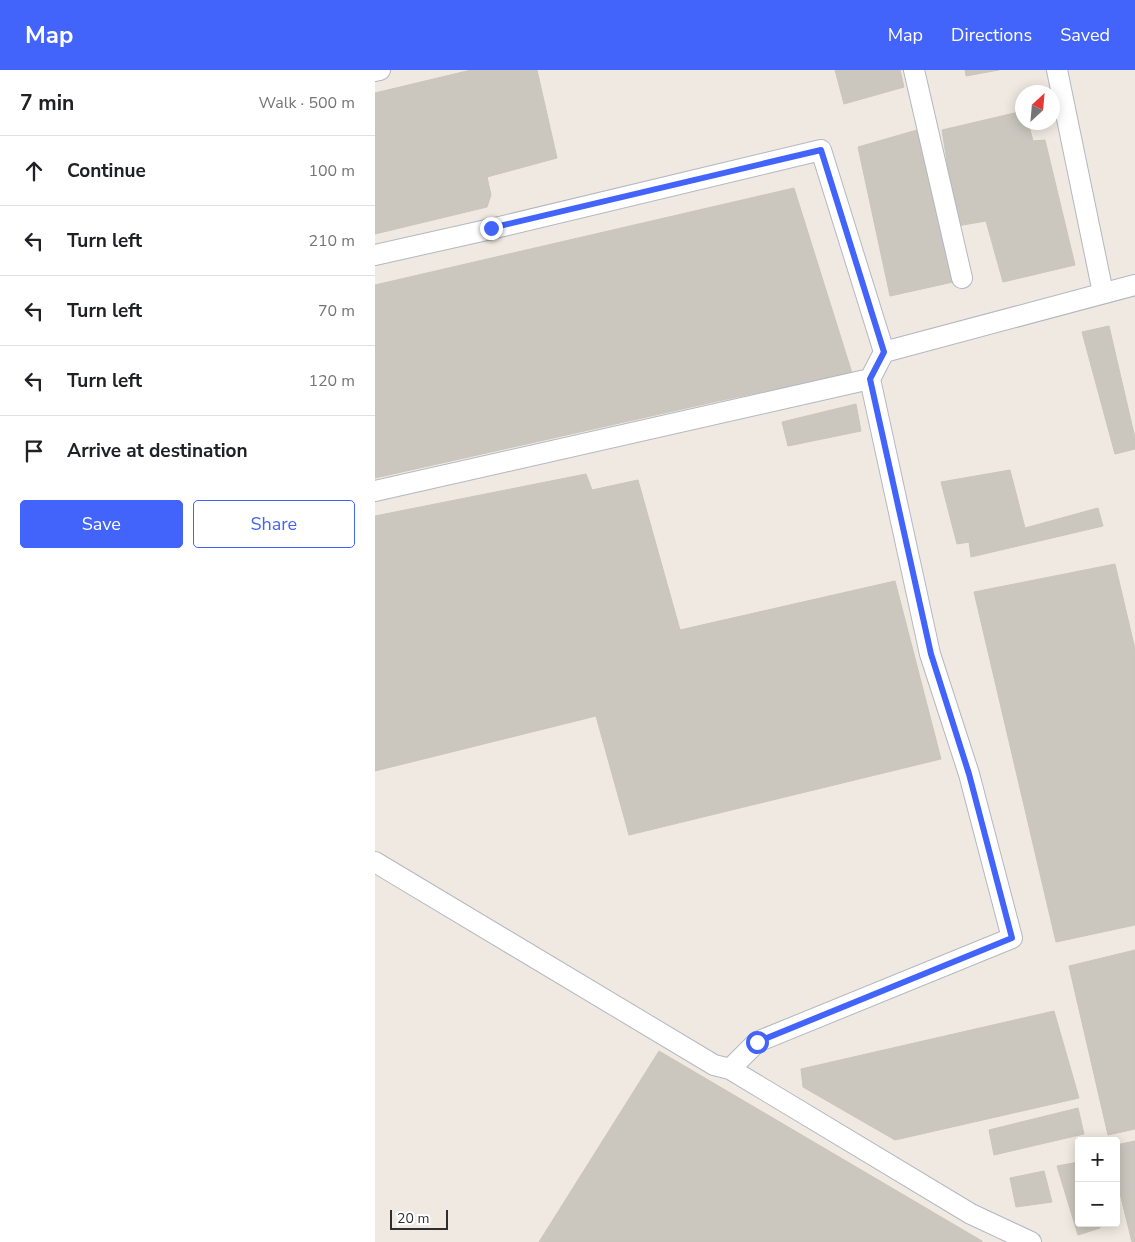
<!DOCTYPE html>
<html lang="en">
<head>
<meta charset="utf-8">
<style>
	:root { --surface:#fff; --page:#f6f6f6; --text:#202124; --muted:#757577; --line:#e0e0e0; --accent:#4264fb }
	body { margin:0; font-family:"Nunito Sans",sans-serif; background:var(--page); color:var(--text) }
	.controls { position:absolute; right:15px; bottom:15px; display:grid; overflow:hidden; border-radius:5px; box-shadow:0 2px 12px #0003 }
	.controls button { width:45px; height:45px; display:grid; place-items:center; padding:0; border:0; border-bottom:1px solid var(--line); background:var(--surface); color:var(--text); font:25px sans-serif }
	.compass { position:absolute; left:640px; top:15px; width:45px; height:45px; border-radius:50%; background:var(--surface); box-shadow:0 2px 12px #0003; rotate:26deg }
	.scale { position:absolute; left:15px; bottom:12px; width:58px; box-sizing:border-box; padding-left:5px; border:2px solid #2e2e2e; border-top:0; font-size:14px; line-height:18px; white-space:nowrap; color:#2e2e2e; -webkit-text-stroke:4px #fff; paint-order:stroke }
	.stop { position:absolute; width:15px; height:15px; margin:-11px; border:4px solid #4264fb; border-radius:50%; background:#fff }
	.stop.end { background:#4264fb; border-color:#fff; box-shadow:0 1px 5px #0008 }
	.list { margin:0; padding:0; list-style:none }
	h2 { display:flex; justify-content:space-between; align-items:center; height:65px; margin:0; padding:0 20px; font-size:21px }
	h2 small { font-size:16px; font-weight:400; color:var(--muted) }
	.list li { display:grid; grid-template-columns:32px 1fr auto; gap:15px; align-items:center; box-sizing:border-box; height:70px; padding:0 20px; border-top:1px solid var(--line) }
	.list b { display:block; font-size:19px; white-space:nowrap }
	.list em { font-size:16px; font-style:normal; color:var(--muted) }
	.actions { display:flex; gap:10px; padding:15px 20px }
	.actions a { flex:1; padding:11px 0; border:1px solid var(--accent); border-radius:5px; text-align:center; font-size:18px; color:var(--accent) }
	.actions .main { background:var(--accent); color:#fff }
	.icon { flex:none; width:28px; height:28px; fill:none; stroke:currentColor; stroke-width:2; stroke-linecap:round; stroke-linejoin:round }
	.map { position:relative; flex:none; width:760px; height:1172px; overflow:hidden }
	header { display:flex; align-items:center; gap:30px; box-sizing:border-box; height:70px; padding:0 25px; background:var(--accent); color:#fff }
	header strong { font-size:24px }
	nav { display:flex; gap:28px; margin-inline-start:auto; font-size:18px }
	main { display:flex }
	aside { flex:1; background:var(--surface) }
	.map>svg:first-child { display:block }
	.building { fill:#cbc7bf; stroke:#cbc5ba }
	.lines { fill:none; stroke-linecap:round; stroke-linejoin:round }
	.street-casing { stroke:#b4b7c1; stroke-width:22 }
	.street { stroke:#fff; stroke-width:20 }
	.route { stroke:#4264fb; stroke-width:6 }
</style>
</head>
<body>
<header>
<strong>Map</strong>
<nav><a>Map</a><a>Directions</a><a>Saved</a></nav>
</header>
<main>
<aside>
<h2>7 min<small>Walk · 500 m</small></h2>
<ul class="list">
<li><svg class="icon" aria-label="ahead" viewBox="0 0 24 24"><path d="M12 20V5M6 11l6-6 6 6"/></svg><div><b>Continue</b></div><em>100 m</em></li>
<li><svg class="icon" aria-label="left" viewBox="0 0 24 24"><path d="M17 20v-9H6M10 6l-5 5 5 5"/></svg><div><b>Turn left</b></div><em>210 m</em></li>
<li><svg class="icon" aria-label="left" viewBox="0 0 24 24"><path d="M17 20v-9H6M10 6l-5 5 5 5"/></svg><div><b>Turn left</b></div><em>70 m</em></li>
<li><svg class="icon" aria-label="left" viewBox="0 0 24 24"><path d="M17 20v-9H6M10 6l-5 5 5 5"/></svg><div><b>Turn left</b></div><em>120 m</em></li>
<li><svg class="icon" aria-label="arrive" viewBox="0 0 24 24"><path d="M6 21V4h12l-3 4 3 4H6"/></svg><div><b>Arrive at destination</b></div></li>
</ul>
<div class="actions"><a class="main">Save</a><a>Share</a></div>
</aside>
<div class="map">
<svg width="760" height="1172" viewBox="0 0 760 1172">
	<rect width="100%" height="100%" fill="#efe9e1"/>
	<path class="building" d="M 96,0 L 162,0 L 182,88 L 112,107 L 116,125 L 112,137 L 0,164 L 0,23 Z
		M 460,0 L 525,0 L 529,17 L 469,34 Z
		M 590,0 L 624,0 L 591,6 Z
		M 648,41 L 648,52 L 653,52 L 658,71 L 670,70 L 700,195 L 628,212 L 611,151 L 582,156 L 567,60 Z
		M 542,60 L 578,212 L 515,226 L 483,77 Z
		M 419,118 L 477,303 L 343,331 L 0,408 L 0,215 Z
		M 734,256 L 760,368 L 760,379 L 740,384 L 707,262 Z
		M 481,334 L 486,361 L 413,376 L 407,352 Z
		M 635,400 L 650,458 L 723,438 L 728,456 L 596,487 L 594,472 L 582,474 L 566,412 Z
		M 211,404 L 217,420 L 263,410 L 305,560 L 520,511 L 566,689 L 254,765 L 221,646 L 0,701 L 0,446 Z
		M 740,494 L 760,579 L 760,855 L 681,872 L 599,522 Z
		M 760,880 L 760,1059 L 733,1065 L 694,896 Z
		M 679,941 L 704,1028 L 520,1070 L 428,1017 L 426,999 Z
		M 284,981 L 607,1171 L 607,1172 L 164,1172 Z
		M 703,1038 L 709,1064 L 619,1085 L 614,1060 Z
		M 760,1071 L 760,1172 L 757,1172 L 741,1107 L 741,1075 Z
		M 704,1092 L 704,1153 L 724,1153 L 725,1158 L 703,1165 L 682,1096 Z
		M 669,1101 L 677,1132 L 641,1137 L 635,1108 Z"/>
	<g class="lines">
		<g class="street-casing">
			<path id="street" d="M 539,0 L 587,208
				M 682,0 L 728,223
				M 0,1 L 5,0
				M 0,185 L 116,159 L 446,80 L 509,282 L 495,309 L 0,421
				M 509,282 L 760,215
				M 0,792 L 339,995 L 355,999 L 596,1144 L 656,1172
				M 355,999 L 382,972 L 637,868 L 594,704 L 555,584 L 495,309"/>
		</g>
		<use href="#street" class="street"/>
	</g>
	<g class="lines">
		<path class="route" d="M 116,158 L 446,80 L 509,282 L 495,309 L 556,584 L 594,704 L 637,868 L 382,972"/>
	</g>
</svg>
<div class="controls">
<button>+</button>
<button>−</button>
</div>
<svg class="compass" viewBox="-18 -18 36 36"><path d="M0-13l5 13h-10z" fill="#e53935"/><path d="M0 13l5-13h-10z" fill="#757577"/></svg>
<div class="scale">20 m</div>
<div class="stop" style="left:382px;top:972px"></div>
<div class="stop end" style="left:116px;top:158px"></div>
</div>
</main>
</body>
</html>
